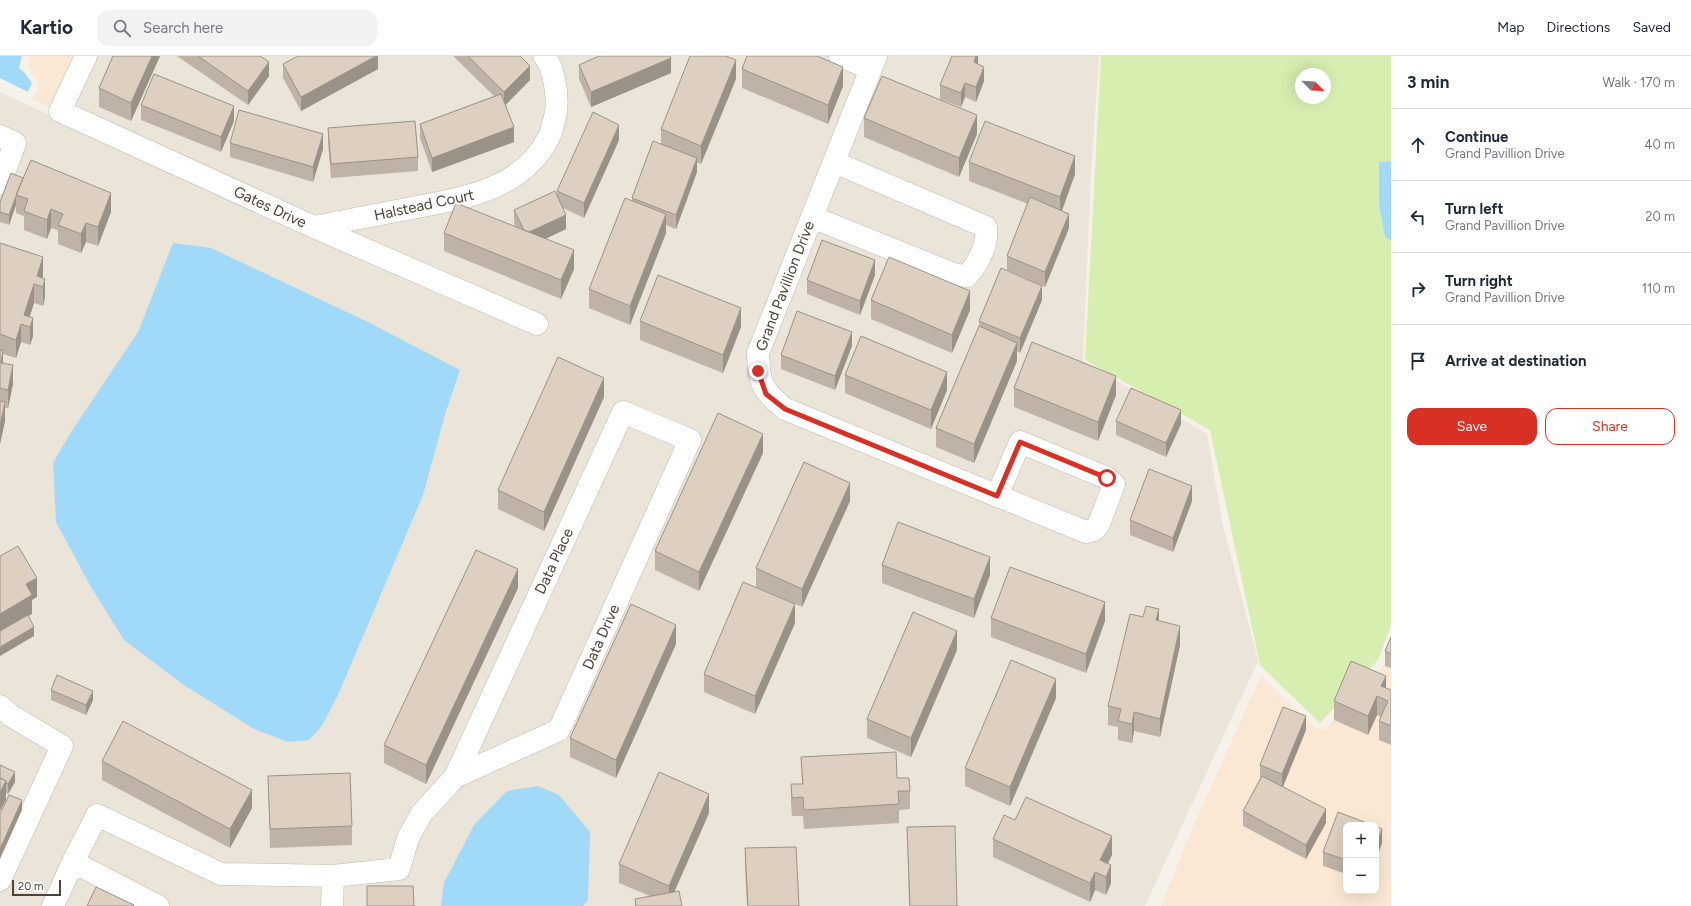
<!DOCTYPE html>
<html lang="en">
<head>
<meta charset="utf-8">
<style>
	:root { --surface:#fff; --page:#f2f2f3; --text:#1f2937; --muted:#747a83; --line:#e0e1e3; --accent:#d93025 }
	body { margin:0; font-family:Figtree,sans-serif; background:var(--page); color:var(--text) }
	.controls { position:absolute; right:12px; bottom:12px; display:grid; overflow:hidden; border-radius:8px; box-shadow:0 4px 16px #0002 }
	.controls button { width:36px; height:36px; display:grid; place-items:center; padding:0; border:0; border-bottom:1px solid var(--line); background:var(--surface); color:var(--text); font:20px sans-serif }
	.compass { position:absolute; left:1295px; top:12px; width:36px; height:36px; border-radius:50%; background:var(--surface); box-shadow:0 4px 16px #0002; rotate:114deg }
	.scale { position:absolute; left:12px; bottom:10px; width:49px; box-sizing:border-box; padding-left:4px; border:2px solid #4c4237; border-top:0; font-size:11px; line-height:14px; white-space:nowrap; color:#4c4237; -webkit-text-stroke:3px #fff; paint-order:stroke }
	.stop { position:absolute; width:12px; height:12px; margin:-9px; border:3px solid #d93025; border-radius:50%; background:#fff }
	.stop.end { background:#d93025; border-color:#fff; box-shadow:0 1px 4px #0008 }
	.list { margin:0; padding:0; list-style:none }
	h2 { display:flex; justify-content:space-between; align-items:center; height:52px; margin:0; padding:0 16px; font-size:17px }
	h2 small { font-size:13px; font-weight:400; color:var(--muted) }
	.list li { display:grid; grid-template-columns:26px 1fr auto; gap:12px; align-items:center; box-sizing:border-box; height:72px; padding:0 16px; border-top:1px solid var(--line) }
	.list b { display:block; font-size:15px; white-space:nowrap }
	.list p { margin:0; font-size:13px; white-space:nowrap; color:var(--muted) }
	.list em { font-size:13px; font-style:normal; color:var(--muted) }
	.actions { display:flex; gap:8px; padding:12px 16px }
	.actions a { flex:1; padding:9px 0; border:1px solid var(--accent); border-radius:12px; text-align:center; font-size:14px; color:var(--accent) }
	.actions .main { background:var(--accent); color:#fff }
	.icon { flex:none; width:22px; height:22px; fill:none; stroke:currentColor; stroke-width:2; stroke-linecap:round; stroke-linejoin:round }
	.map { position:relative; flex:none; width:1391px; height:850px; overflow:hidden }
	header { display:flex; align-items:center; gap:24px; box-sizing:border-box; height:56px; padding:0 20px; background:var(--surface); border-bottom:1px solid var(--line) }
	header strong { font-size:19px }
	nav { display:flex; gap:22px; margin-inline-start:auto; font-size:14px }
	.search { width:280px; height:36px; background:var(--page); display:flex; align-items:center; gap:10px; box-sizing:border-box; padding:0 14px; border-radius:12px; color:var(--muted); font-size:15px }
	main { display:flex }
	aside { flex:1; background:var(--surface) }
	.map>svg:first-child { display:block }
	.residential { fill:#ebe4d8 }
	.commercial { fill:#fae8d4; fill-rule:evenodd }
	.green { fill:#d6eeaf; fill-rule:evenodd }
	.water { fill:#a1daf8 }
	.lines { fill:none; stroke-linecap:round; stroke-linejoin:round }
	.minor-casing { stroke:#c3b9ab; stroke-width:23 }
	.minor { stroke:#fff; stroke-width:22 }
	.wall { fill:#beb3a6 }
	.shaded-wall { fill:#9b9287 }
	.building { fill:#ddd0c1; stroke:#9b9287 }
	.route { stroke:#d93025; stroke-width:5 }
	.labels { text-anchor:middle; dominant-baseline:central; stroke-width:4; stroke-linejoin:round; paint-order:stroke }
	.street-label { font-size:15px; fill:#4c4237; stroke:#fff }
</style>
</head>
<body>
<header>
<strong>Kartio</strong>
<div class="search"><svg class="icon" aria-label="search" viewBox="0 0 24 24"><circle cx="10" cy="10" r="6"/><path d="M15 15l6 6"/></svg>Search here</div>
<nav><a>Map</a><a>Directions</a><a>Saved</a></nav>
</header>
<main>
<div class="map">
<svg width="1391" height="850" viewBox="0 0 1391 850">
	<rect width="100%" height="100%" fill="#f6f2ea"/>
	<path class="residential" d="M 87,0 L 1099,0 L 1091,118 L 1083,305 L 1207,378 L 1222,465 L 1258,605 L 1145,850 L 0,850 L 0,36 L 60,64 Z"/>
	<path class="commercial" d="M 31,0 L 78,0 L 56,54 L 31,43 L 35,39 L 40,28 L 28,10 Z
		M 1391,592 L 1391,850 L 1161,850 L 1195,766 L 1261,620 L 1315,672 L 1323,674 L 1327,672 L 1384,609 ZM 1346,769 L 1376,769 L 1376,835 L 1346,835 Z"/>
	<path class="green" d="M 1101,0 L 1391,0 L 1391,569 L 1378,604 L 1320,667 L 1260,609 L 1210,374 L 1085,304 ZM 1301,18 L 1325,18 L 1325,42 L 1301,42 Z"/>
	<path class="water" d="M 0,0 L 22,0 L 19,12 L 25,17 L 32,27 L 28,36 L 0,22 Z
		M 1391,105 L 1391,184 L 1385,181 L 1379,148 L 1379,106 Z
		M 173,187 L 211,192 L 368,266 L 460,314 L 446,355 L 423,439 L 339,637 L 322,670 L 309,684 L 288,686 L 254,673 L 184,629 L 124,584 L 91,531 L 56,466 L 53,407 L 71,376 L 138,276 Z
		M 538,730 L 559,739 L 590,776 L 588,844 L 583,850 L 441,850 L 444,827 L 474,769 L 507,735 Z"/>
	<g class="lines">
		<g class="minor-casing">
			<path id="minor" d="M 86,0 L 60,55 L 314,171 L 537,268
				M 840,0 L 870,12
				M 876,0 L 758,297 C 759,328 762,334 785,353 L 1086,476 L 1094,474 L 1099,468 L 1114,428 L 1107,422 L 1020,386 L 997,440
				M 0,80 L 15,87 L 0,128
				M 812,161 L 956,219 L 967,220 C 979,207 988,188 986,171 L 834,106
				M 314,171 C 346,165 379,158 412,152 C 464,142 522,134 549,81 C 552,75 553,67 555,61 C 559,46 555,12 544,0
				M 0,650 L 10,659 L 62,690 L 0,824
				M 73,806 L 97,759 L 221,818 L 336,820
				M 53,850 L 73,806 L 158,850
				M 332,850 L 333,820 L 399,813 L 408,782 L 422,757 L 455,721 L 623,356 L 690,384 L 559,674 L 455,721"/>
		</g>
		<use href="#minor" class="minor"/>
	</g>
	<path class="wall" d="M 113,0 L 160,0 L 131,65 L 99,51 L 99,32 Z
		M 177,0 L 260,0 L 269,20 L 248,49 Z
		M 378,0 L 378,13 L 301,55 L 283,22 L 283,8 Z
		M 453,0 L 520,0 L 530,24 L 506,49 L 514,86 L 432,116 L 420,82 L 420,68 L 494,40 Z
		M 978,0 L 978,8 L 984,25 L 976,46 L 965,41 L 961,51 L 940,43 L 940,29 Z
		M 579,9 L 671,17 L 591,51 L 579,23 Z
		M 742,13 L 843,30 L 828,68 L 742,32 Z
		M 736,23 L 701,108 L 697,107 L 697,116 L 676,173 L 666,169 L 666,177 L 630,269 L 589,252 L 589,233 L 632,145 L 632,142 L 661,88 L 661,73 Z
		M 141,49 L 234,65 L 221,96 L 141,64 Z
		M 864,62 L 977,78 L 959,121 L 864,81 Z
		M 328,72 L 418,101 L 418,115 L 331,122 L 328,87 Z
		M 619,84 L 584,162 L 563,152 L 566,173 L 545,183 L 574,213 L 561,243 L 444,195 L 444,177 L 516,171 L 514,168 L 514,154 L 557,138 L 557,135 Z
		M 230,87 L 323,93 L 313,126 L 230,101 Z
		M 969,106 L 1075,118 L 1062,155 L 1069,172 L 1045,231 L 1007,214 L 1007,200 L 1028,148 L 969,125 Z
		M 23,123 L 111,156 L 98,190 L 86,186 L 81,197 L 58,188 L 58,174 L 51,172 L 47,183 L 24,174 L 24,160 L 16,157 L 16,149 L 9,169 L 0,166 L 0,146 Z
		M 0,187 L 43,220 L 42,222 L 45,241 L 43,250 L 34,247 L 30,260 L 33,280 L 30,289 L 21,286 L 16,302 L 3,298 L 3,307 L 13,328 L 8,352 L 5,352 L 5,365 L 0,388 Z
		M 875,219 L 860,259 L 807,238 L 807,224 Z
		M 871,244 L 970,254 L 952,297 L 871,263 Z
		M 1042,244 L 1020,297 L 1017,295 L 1017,305 L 974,407 L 936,391 L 936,372 L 979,270 L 979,265 Z
		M 640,265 L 741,271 L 723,317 L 640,284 Z
		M 852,290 L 835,334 L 781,313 L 781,299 Z
		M 845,319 L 947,334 L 931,373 L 845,337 Z
		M 1014,332 L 1116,339 L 1098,385 L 1014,351 Z
		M 604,341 L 544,475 L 498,453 L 498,434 Z
		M 1116,365 L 1181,368 L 1166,401 L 1116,379 Z
		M 763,397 L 699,535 L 655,514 L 655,495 Z
		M 850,445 L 802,551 L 756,531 L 756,512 Z
		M 1192,445 L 1173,496 L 1130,479 L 1130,464 Z
		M 882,509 L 990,519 L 974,562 L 882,527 Z
		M 518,532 L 426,728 L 384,707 L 384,689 Z
		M 991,562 L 1105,565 L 1086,617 L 991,581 Z
		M 1159,565 L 1180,589 L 1160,681 L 1134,675 L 1132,687 L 1118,684 L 1118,671 L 1108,669 L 1108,650 Z
		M 795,567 L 755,658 L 704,636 L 704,618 Z
		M 1391,581 L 1391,612 L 1385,610 L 1385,595 Z
		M 676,588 L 616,722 L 570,701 L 570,682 Z
		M 957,594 L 911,701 L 867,682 L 867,663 Z
		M 1386,632 L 1391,634 L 1391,689 L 1379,684 L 1379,665 L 1381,661 L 1377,659 L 1368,679 L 1334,664 L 1334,645 Z
		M 51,634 L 93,644 L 86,659 L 51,644 Z
		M 1056,642 L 1010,750 L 965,730 L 965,712 Z
		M 1306,674 L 1283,730 L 1326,767 L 1306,803 L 1243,770 L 1243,755 L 1260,723 L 1260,709 Z
		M 801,701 L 897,722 L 910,735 L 910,753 L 899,754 L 899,767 L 804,773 L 803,760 L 792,760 L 791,747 L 791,728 L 802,728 Z
		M 102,705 L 252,752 L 230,792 L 102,724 Z
		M 0,709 L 15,726 L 8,738 L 6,737 L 6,744 Z
		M 268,720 L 352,770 L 352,789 L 270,792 Z
		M 709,757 L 674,836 L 682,850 L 635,850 L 635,843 L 650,840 L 619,827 L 619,808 Z
		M 1015,764 L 1112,799 L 1108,807 L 1111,827 L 1106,839 L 1095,834 L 1090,846 L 993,801 L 993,783 Z
		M 1346,769 L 1346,818 L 1323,810 L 1323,796 Z
		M 907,771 L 957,850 L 909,850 Z
		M 745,792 L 799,850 L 747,850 L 745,811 Z"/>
	<path class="shaded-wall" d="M 152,0 L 160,0 L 131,65 L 131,47 Z
		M 376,0 L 378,0 L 378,13 L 301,55 L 301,41 Z
		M 976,0 L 978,0 L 978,11 L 974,6 Z
		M 671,2 L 671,17 L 591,51 L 591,36 Z
		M 736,4 L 736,23 L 701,108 L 701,90 Z
		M 269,6 L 269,20 L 248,49 L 248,35 Z
		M 530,10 L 530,24 L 504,50 L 504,36 Z
		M 843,11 L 843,30 L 828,68 L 828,49 Z
		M 984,11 L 984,25 L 976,46 L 976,31 Z
		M 965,27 L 965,41 L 961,51 L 961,37 Z
		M 234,50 L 234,65 L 221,96 L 221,81 Z
		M 977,59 L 977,78 L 959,121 L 959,102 Z
		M 619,69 L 619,84 L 584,162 L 584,147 Z
		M 514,71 L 514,86 L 432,116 L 432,102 Z
		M 323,78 L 323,93 L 313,126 L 313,111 Z
		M 1075,100 L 1075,118 L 1060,160 L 1060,141 Z
		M 697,102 L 697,116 L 676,173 L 676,159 Z
		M 111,137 L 111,156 L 98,190 L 98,171 Z
		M 16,139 L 16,149 L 9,169 L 9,159 Z
		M 51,153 L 51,172 L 47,183 L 47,164 Z
		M 666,158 L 666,177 L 630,269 L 630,250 Z
		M 1069,158 L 1069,172 L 1045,231 L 1045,216 Z
		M 566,159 L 566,173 L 526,192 L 526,178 Z
		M 86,167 L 86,186 L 81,197 L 81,178 Z
		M 574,194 L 574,213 L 561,243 L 561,224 Z
		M 43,201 L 43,220 L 39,230 L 37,220 Z
		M 875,204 L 875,219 L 860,259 L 860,245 Z
		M 45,223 L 45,241 L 43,250 L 43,231 Z
		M 34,228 L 34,247 L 27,269 L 24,259 Z
		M 1042,230 L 1042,244 L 1020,297 L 1020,282 Z
		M 970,235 L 970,254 L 952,297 L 952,279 Z
		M 741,252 L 741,271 L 723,317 L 723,299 Z
		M 33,262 L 33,280 L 30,289 L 30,271 Z
		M 21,268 L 21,286 L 16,302 L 16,284 Z
		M 852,276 L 852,290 L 835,334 L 835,320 Z
		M 1017,287 L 1017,305 L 974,407 L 974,388 Z
		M 3,294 L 3,313 L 1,307 Z
		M 13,309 L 13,328 L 8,352 L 8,334 Z
		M 947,316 L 947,334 L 931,373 L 931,354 Z
		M 1116,320 L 1116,339 L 1098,385 L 1098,366 Z
		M 604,322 L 604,341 L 544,475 L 544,456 Z
		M 5,346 L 5,365 L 0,388 L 0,370 Z
		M 1181,354 L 1181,368 L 1166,401 L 1166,387 Z
		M 763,378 L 763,397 L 699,535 L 699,516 Z
		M 850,427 L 850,445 L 802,551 L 802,533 Z
		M 1192,430 L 1192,445 L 1173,496 L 1173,482 Z
		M 990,501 L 990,519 L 974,562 L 974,543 Z
		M 518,513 L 518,532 L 426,728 L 426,709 Z
		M 37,522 L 37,541 L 32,544 L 32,558 L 0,576 L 0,558 L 26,528 Z
		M 1105,546 L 1105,565 L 1086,617 L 1086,598 Z
		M 795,548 L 795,567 L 755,658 L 755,640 Z
		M 1159,553 L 1159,571 L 1156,564 Z
		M 676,569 L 676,588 L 616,722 L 616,704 Z
		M 1180,570 L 1180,589 L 1160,681 L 1160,663 Z
		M 34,571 L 34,580 L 0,600 L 0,591 Z
		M 957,575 L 957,594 L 911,701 L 911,682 Z
		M 1386,620 L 1386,639 L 1381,630 Z
		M 1056,623 L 1056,642 L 1010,750 L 1010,731 Z
		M 93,635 L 93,644 L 86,659 L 86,649 Z
		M 1377,640 L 1377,659 L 1368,679 L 1368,660 Z
		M 1134,656 L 1134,675 L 1132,687 L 1132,668 Z
		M 1306,660 L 1306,674 L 1282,733 L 1282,718 Z
		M 15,716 L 15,726 L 8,738 L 8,728 Z
		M 6,725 L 6,744 L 0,755 L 0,736 Z
		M 252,734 L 252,752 L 230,792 L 230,773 Z
		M 709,738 L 709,757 L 669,848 L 669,830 Z
		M 22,744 L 22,754 L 0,803 L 0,793 Z
		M 1326,753 L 1326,767 L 1306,803 L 1306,789 Z
		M 1382,773 L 1382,787 L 1376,804 L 1376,790 Z
		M 1112,780 L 1112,799 L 1102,819 L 1100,804 Z
		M 1111,809 L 1111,827 L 1106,839 L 1106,821 Z
		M 1095,816 L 1095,834 L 1090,846 L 1090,827 Z"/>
	<path class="building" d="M 113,0 L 152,0 L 131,47 L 99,32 Z
		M 198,0 L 260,0 L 269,6 L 248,35 Z
		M 298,0 L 376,0 L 301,41 L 283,8 Z
		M 468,0 L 520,0 L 530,10 L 504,36 Z
		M 599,0 L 670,0 L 671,2 L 591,36 L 579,9 Z
		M 690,0 L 726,0 L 736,4 L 701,90 L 661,73 Z
		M 747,0 L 817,0 L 843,11 L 828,49 L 742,13 Z
		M 952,0 L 976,0 L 974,6 L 984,11 L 976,31 L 965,27 L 961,37 L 940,29 Z
		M 154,18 L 234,50 L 221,81 L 141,49 Z
		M 882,20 L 977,59 L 959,102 L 864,62 Z
		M 501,38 L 514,71 L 432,102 L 420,68 Z
		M 239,54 L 323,78 L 313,111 L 230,87 Z
		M 593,56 L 619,69 L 584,147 L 557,135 Z
		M 415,65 L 418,101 L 331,108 L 328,72 Z
		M 985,65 L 1075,100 L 1060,141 L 969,106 Z
		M 653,85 L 697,102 L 676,159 L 632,142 Z
		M 31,104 L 111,137 L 98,171 L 86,167 L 81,178 L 58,169 L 63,158 L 51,153 L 47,164 L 24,155 L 28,143 L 16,139 Z
		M 11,117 L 23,122 L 9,159 L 0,156 L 0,146 Z
		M 555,135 L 566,159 L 529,176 L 524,174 L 514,154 Z
		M 1030,141 L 1069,158 L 1045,216 L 1007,200 Z
		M 625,142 L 666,158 L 630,250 L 589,233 Z
		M 456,147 L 574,194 L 561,224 L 444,177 Z
		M 822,184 L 875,204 L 860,245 L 807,224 Z
		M 0,187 L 43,201 L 37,220 L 45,223 L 43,231 L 34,228 L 24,259 L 33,262 L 30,271 L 21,268 L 16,284 L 0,278 Z
		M 889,201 L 970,235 L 952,279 L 871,244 Z
		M 1001,212 L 1042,230 L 1020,282 L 979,265 Z
		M 658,219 L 741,252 L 723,299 L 640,265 Z
		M 797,255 L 852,276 L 835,320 L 781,299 Z
		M 979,270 L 1017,287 L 974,388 L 936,372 Z
		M 861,280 L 947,316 L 931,354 L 845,319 Z
		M 1032,286 L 1116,320 L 1098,366 L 1014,332 Z
		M 0,294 L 3,294 L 1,307 L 13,309 L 8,334 L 0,332 Z
		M 558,301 L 604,322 L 544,456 L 498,434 Z
		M 1131,332 L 1181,354 L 1166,387 L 1116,365 Z
		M 0,345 L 5,346 L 0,370 Z
		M 718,357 L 763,378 L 699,516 L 655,495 Z
		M 804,406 L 850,427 L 802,533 L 756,512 Z
		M 1149,413 L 1192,430 L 1173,482 L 1130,464 Z
		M 898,466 L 990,501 L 974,543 L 882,509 Z
		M 18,490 L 37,522 L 26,528 L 32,539 L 0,558 L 0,500 Z
		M 476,494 L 518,513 L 426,709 L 384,689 Z
		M 1010,511 L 1105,546 L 1086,598 L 991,562 Z
		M 743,526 L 795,548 L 755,640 L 704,618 Z
		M 631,548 L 676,569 L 616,704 L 570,682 Z
		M 1146,550 L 1159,553 L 1156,564 L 1180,570 L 1160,663 L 1134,656 L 1132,668 L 1118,665 L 1121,653 L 1108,650 L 1130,558 L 1143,561 Z
		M 913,556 L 957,575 L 911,682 L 867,663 Z
		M 28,559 L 34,571 L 0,591 L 0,575 Z
		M 1391,581 L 1391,598 L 1385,595 Z
		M 1011,604 L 1056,623 L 1010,731 L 965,712 Z
		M 1351,605 L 1386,620 L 1381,630 L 1391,634 L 1391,670 L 1379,665 L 1388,645 L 1377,640 L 1368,660 L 1334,645 Z
		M 57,619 L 93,635 L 86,649 L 51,634 Z
		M 1283,651 L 1306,660 L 1282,718 L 1260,709 Z
		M 123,665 L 252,734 L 230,773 L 102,705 Z
		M 896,696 L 897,722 L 909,722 L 910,735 L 898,735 L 899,748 L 804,754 L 803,741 L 792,742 L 791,728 L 803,728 L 801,701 Z
		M 0,709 L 15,716 L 8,728 L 6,727 L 6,725 L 0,722 Z
		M 659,716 L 709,738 L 669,830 L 619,808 Z
		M 350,717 L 352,770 L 270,773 L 268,720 Z
		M 1262,720 L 1326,753 L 1306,789 L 1243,755 Z
		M 0,722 L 6,725 L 0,736 Z
		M 9,739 L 22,744 L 0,793 L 0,758 Z
		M 1026,741 L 1112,780 L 1100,804 L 1111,809 L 1106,821 L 1095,816 L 1090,827 L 993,783 L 1004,759 L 1015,764 Z
		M 1338,756 L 1372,769 L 1346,769 L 1346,804 L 1323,796 Z
		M 955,770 L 957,850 L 910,850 L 907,771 Z
		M 1376,770 L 1382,773 L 1376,790 Z
		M 796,791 L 799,850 L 748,850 L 745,792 Z
		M 367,830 L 413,830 L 414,850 L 367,850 Z
		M 96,831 L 134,849 L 133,850 L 87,850 Z
		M 679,835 L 682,850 L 636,850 L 635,843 Z"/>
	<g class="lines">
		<path class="route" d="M 758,315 L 766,338 L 785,353 L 997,440 L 1020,386 L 1107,422"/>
	</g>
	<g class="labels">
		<g class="street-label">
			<text transform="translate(424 149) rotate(-12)">Halstead Court</text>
			<text transform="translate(270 151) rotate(25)">Gates Drive</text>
			<text transform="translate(785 230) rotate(-69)">Grand Pavillion Drive</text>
			<text transform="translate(554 505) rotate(-65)">Data Place</text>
			<text transform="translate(601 581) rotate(-66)">Data Drive</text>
		</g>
	</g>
</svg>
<div class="controls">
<button>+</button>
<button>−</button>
</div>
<svg class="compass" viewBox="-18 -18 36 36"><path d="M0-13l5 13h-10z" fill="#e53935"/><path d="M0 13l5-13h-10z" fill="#747a83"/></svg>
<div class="scale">20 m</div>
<div class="stop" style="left:1107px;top:422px"></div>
<div class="stop end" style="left:758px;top:315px"></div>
</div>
<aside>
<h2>3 min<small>Walk · 170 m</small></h2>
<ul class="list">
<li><svg class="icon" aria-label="ahead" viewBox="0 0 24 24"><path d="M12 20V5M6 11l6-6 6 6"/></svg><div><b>Continue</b><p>Grand Pavillion Drive</p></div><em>40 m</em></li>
<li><svg class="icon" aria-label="left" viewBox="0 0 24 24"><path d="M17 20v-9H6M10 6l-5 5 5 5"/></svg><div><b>Turn left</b><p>Grand Pavillion Drive</p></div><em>20 m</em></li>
<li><svg class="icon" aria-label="right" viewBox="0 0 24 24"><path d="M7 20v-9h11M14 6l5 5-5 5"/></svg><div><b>Turn right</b><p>Grand Pavillion Drive</p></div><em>110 m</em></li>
<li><svg class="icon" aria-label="arrive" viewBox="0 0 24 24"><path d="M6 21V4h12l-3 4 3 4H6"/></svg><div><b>Arrive at destination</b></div></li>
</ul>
<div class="actions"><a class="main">Save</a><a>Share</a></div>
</aside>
</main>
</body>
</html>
